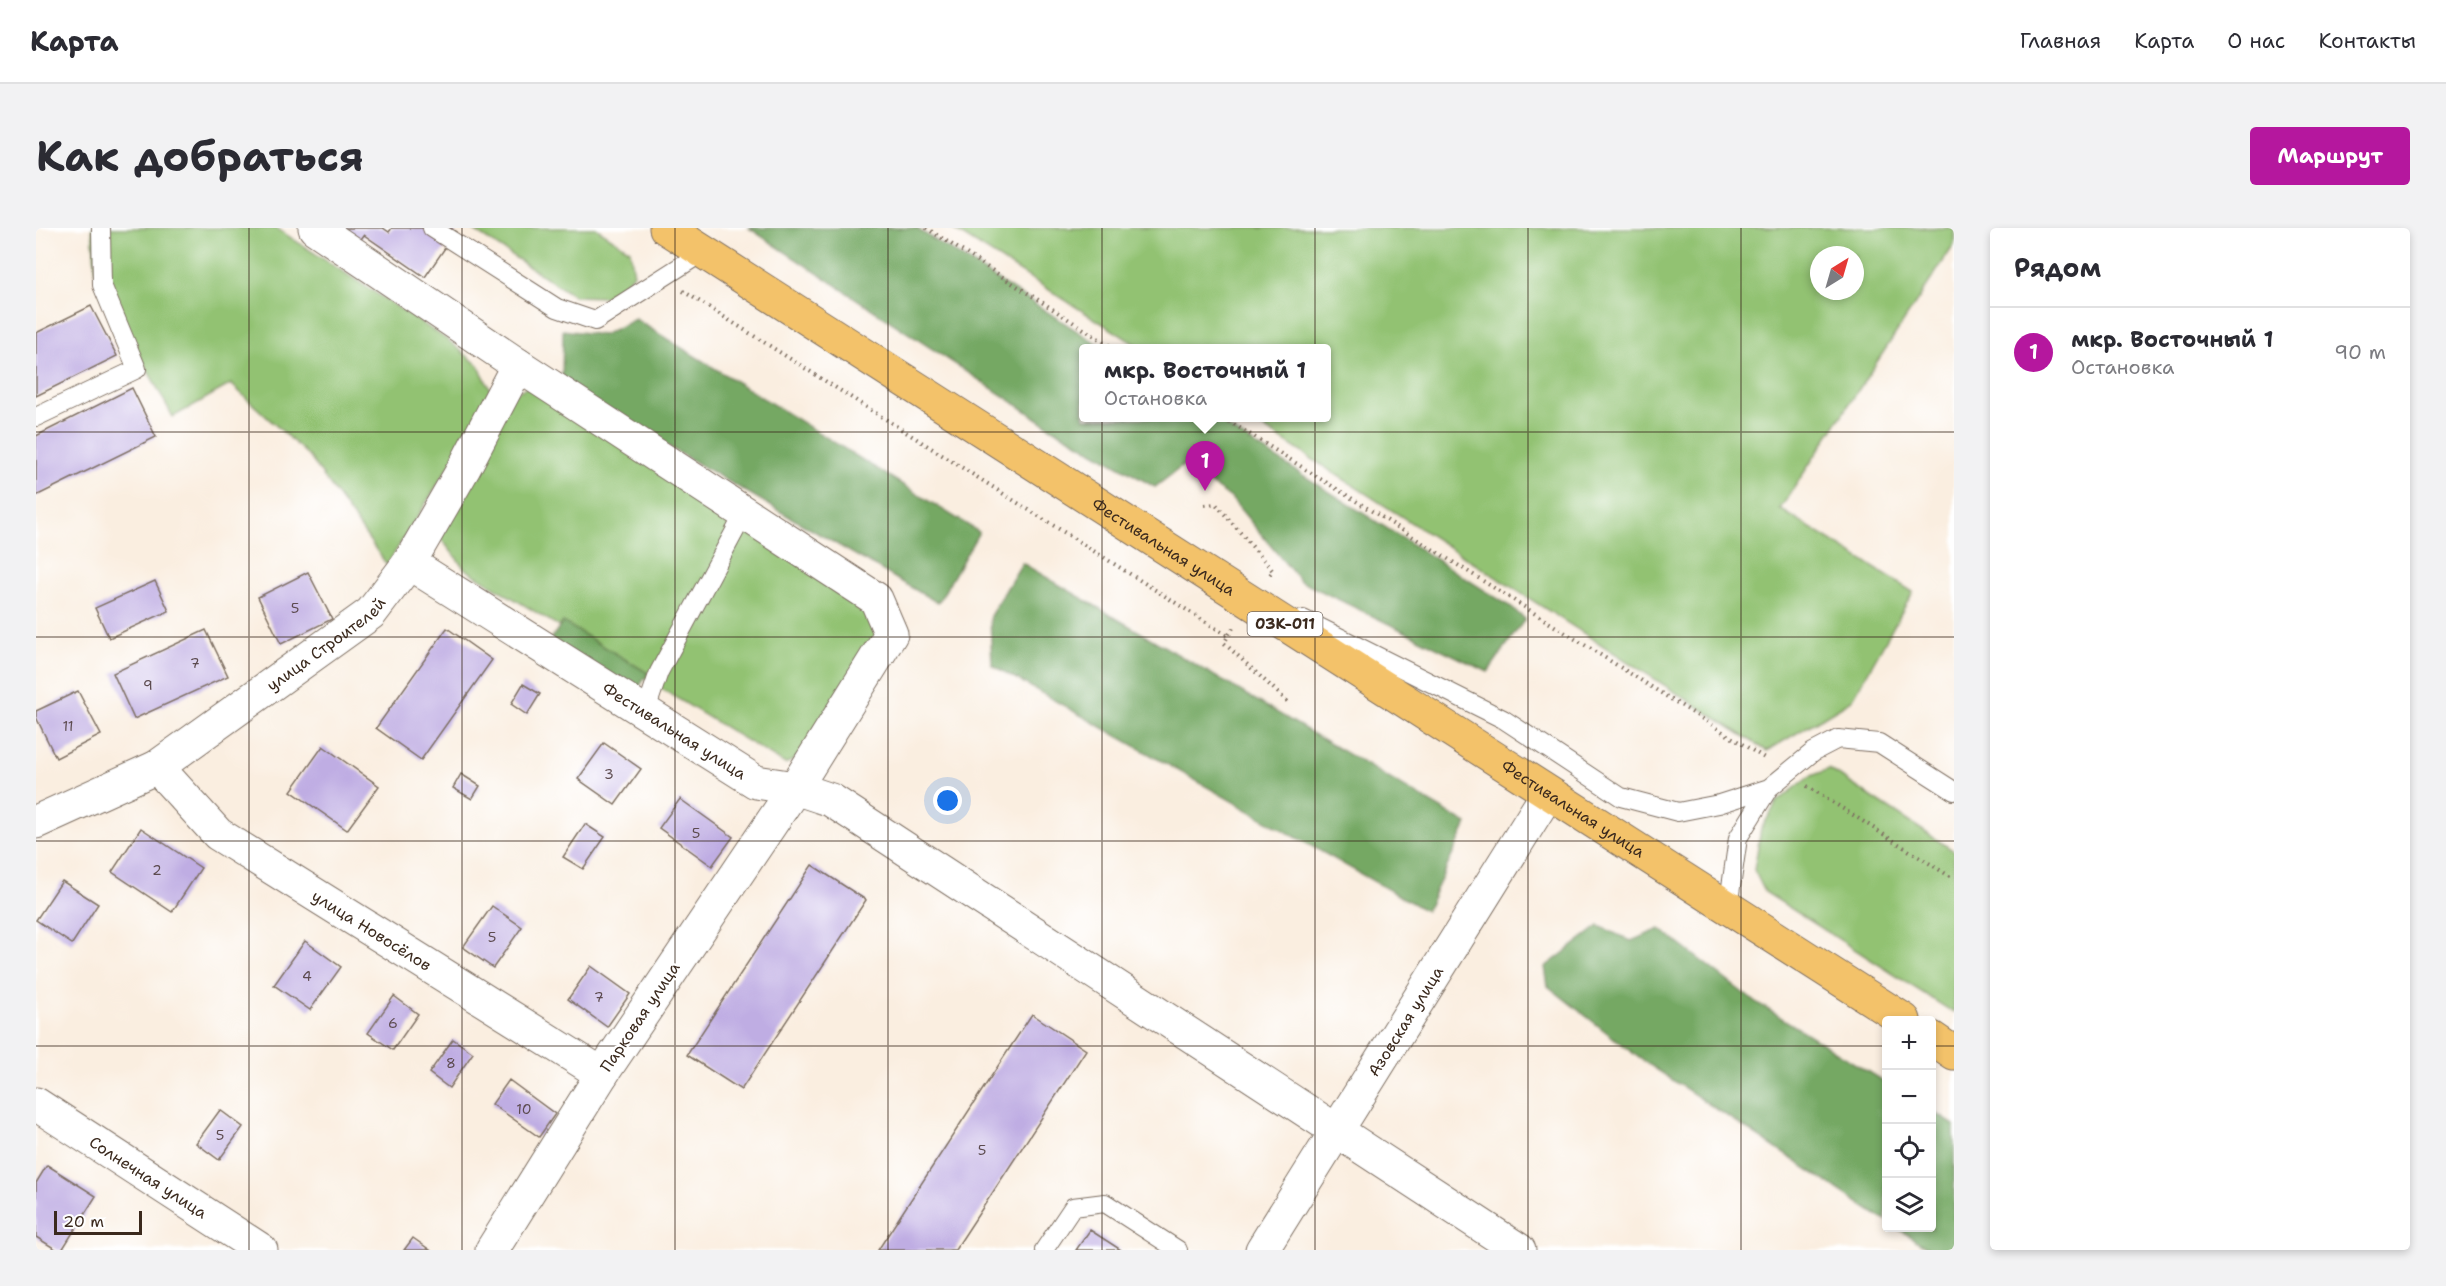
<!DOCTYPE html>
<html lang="ru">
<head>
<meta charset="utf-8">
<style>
	:root { --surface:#fff; --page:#f2f2f3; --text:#2b2b33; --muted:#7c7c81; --line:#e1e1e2; --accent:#b5179e }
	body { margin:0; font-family:"Shantell Sans",sans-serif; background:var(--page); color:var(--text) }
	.controls { position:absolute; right:18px; bottom:18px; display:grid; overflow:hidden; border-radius:6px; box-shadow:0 3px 9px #0003 }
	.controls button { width:54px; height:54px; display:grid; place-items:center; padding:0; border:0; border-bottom:2px solid var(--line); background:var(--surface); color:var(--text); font:30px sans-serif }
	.compass { position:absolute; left:1774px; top:18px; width:54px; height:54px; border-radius:50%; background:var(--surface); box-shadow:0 3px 9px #0003; rotate:37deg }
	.scale { position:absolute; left:18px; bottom:15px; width:88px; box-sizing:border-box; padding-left:6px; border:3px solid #3b2a1e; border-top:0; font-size:16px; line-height:21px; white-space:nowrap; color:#3b2a1e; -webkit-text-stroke:4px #fff; paint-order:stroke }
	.you { position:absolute; left:912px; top:573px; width:21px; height:21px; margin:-15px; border:4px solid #fff; border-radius:50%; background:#1a73e8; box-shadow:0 0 0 9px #1a73e833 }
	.badge { display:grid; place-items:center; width:39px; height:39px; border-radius:50%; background:var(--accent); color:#fff; font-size:20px; font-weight:700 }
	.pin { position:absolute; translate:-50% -50px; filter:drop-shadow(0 2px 3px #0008) }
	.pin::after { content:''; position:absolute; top:32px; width:21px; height:18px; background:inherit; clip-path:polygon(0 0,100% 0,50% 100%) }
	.popup { position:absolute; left:1043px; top:116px; width:252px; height:78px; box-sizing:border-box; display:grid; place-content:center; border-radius:6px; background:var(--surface); filter:drop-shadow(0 2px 4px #0005); font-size:20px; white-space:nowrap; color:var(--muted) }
	.popup b { font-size:22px; color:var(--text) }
	.popup::after { content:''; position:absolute; left:50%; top:100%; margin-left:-12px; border:12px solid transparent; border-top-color:var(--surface) }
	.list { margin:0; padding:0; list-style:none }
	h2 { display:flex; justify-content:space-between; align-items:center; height:78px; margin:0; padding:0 24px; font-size:26px }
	h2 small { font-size:20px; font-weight:400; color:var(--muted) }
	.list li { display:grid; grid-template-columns:39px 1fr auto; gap:18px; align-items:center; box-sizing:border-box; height:90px; padding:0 24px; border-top:2px solid var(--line) }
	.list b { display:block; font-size:22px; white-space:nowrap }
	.list p { margin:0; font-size:20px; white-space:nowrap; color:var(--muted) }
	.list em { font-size:20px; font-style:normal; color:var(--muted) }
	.icon { flex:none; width:33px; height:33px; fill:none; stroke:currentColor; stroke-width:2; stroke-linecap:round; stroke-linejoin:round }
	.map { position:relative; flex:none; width:1918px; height:1022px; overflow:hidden; border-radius:6px }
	header { display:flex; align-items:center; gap:36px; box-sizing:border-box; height:84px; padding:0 30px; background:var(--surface); border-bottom:2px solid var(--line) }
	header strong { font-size:28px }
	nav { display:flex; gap:33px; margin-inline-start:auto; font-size:21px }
	.intro { display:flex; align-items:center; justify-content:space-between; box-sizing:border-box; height:144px; padding:0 36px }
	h1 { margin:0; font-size:42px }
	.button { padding:15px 27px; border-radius:6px; background:var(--accent); color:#fff; font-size:21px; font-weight:700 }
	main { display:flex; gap:36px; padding:0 36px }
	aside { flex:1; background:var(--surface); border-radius:6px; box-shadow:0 3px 9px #0003 }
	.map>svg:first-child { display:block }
	.green { fill:#92c272; stroke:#667648; stroke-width:1.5; fill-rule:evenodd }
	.forest { fill:#75a864; stroke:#586941; stroke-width:1.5 }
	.building { fill:#bfade3 }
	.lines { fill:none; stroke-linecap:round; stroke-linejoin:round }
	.lane-casing { stroke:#7e6f62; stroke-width:20 }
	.street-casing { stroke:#7e6f62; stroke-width:35 }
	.primary-casing { stroke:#7e6f62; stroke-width:35 }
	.path { stroke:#7e6f62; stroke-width:4; stroke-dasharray:1.5 4.5; stroke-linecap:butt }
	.lane { stroke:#fff; stroke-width:18 }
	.street { stroke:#fff; stroke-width:33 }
	.primary { stroke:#f3c26a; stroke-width:33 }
	.grid { fill:none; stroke:#3b2a1e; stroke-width:1.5; stroke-opacity:0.55 }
	.labels { text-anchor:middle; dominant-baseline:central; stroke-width:4.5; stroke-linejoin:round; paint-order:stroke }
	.number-label { font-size:14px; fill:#5c4b4f }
	.shield { fill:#fff; stroke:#766a62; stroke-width:1.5 }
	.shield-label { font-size:15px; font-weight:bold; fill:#3b2a1e }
	.street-label { font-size:16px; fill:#3b2a1e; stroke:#fff }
</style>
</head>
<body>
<header>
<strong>Карта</strong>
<nav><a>Главная</a><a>Карта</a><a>О нас</a><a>Контакты</a></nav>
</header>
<div class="intro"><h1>Как добраться</h1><a class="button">Маршрут</a></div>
<main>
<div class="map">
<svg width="1918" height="1022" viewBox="0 0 1918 1022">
	<rect width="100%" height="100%" fill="#fff"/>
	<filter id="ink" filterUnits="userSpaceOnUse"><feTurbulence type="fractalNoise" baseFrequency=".0167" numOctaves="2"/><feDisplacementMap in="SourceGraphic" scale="12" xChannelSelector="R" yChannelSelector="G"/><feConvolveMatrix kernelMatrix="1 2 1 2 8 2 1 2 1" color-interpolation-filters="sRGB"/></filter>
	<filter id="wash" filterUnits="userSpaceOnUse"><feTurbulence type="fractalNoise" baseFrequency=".008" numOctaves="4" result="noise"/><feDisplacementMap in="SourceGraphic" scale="24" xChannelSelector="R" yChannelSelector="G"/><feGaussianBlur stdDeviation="1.35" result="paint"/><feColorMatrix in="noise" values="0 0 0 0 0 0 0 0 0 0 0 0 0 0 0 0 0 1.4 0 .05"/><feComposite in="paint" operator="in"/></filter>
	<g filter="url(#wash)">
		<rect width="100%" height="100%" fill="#faeee0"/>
		<path class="green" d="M 56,0 L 240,0 L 412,112 L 442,137 L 455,162 L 438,199 L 351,337 L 273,228 L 195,156 L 137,189 L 60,47 Z
			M 434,0 L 560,0 L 594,22 L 598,46 L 584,60 L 569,69 L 538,68 Z
			M 915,0 L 1918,0 L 1918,17 L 1744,281 L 1877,364 L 1816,472 L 1731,523 L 1212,190 L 1290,190 L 1290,121 L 1105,120 ZM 1783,27 L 1819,27 L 1819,63 L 1783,63 Z
			M 498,156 L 836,379 L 844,409 L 768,527 L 749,536 L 429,341 L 403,308 L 478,165 Z
			M 1793,541 L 1918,623 L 1918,785 L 1729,664 L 1718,642 L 1725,601 L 1741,574 L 1773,549 Z"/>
		<path class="forest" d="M 713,0 L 880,0 L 1068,120 L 1048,121 L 1048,190 L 1177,190 L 1472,377 L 1489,391 L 1452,444 L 1264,353 L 1195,270 L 1148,237 L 1119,259 L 1016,200 Z
			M 599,91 L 943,304 L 902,375 L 526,157 L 527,102 L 567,107 Z
			M 986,335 L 1431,596 L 1390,683 L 956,437 L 954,388 Z
			M 527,394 L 612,445 L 597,469 L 511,416 Z
			M 1563,698 L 1595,713 L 1624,701 L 1715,771 L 1850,855 L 1850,993 L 1603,830 L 1512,758 L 1509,739 Z
			M 1896,883 L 1918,897 L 1918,1022 L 1895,1022 L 1861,1000 L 1896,1000 Z"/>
		<g id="blocks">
			<path class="building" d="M 303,0 L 347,0 L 353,4 L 356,0 L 415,0 L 420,4 L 389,49 L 328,7 L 323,14 Z
				M 55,78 L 81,128 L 0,168 L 0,105 Z
				M 96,160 L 120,209 L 0,268 L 0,208 Z
				M 272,344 L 296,391 L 245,416 L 222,369 Z
				M 119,353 L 133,383 L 73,410 L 59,380 Z
				M 411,400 L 456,432 L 385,532 L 340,500 Z
				M 170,402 L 192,448 L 98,491 L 77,445 Z
				M 487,456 L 504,466 L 491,487 L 475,476 Z
				M 42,463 L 65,507 L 20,530 L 0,489 L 0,483 Z
				M 568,515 L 605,541 L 579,577 L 542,551 Z
				M 287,518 L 343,558 L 311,602 L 255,563 Z
				M 425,546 L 444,558 L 436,571 L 417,560 Z
				M 644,571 L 697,609 L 676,638 L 623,600 Z
				M 549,596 L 569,609 L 547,641 L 527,629 Z
				M 105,600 L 165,640 L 136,684 L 76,644 Z
				M 776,637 L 830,672 L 705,862 L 651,827 Z
				M 26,653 L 62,676 L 36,716 L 0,692 Z
				M 456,678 L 486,699 L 457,740 L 427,719 Z
				M 269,713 L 305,739 L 274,782 L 238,757 Z
				M 555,738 L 594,766 L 571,799 L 532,771 Z
				M 358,768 L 382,786 L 357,822 L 332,805 Z
				M 996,786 L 1050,822 L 919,1022 L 842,1022 Z
				M 417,811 L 437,825 L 413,860 L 393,845 Z
				M 473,852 L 519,886 L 503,909 L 456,876 Z
				M 184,882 L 207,899 L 183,932 L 160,915 Z
				M 11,937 L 60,968 L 26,1022 L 21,1022 L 0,1009 L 0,955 Z
				M 1054,1002 L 1085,1022 L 1040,1022 Z
				M 377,1010 L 394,1022 L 368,1022 Z"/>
		</g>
	</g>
	<g filter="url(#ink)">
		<use href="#blocks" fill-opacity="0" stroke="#7e6f62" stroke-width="1.5"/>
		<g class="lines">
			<g class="lane-casing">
				<path id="lane" d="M 396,0 L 521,80 L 559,93 L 667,24
					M 0,189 L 101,141 L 66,57 L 65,0
					M 1267,391 L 1467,491 L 1585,569 L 1642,584 L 1683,576 L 1733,560 L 1777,524 L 1802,511 L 1843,515 L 1918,563
					M 609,485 L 623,444 L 708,286
					M 1692,680 L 1702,610 L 1733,560
					M 1008,1022 L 1037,979 L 1069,975 L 1142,1022"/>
			</g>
			<g class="street-casing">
				<g id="street">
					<path d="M 279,0 L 482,137 L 840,371 L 855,406 L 759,560 L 566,846 L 456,1022"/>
					<path id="s1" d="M 373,335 L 720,554 L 759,560 L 795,572 L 1483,1022"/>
					<path id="s2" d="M 121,539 L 182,606 L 566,846"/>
					<path id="s3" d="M 0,594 L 121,539 L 335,385 L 373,335 L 428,240 L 482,137"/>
					<path id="s4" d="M 0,876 L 225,1022"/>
					<path id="s5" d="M 1226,1022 L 1512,565"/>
				</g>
			</g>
			<g class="primary-casing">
				<g id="primary">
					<path id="s6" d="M 630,0 L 1868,792"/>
					<path d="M 1896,810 L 1918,825"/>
				</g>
			</g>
			<path class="path" d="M 890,0 L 1079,121
				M 647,63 L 1192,408
				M 1188,190 L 1730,531
				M 1169,277 L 1180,276 L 1237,343 L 1232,349
				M 1197,400 L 1188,415 L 1252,474
				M 1771,558 L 1918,651"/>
			<use href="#lane" class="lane"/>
			<use href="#street" class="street"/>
			<use href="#primary" class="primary"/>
		</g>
	</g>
	<path class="grid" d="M 213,0 L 213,1022M 426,0 L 426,1022M 639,0 L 639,1022M 852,0 L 852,1022M 1066,0 L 1066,1022M 1279,0 L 1279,1022M 1492,0 L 1492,1022M 1705,0 L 1705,1022M 0,204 L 1918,204M 0,409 L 1918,409M 0,613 L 1918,613M 0,818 L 1850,818M 1896,818 L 1918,818"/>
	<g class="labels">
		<g class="number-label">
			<text x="259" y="380">5</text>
			<text x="159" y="435">7</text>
			<text x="112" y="457">9</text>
			<text x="32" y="498">11</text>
			<text x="573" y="546">3</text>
			<text x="660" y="605">5</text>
			<text x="121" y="642">2</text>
			<text x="456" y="709">5</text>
			<text x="271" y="748">4</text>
			<text x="563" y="769">7</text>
			<text x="357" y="795">6</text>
			<text x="415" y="835">8</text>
			<text x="488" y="881">10</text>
			<text x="184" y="907">5</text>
			<text x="946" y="922">5</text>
		</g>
		<rect class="shield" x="1211.5" y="384" width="75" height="24" rx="4.5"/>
		<g class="shield-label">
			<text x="1249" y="396">03К-011</text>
		</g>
		<g class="street-label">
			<text stroke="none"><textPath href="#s6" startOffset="591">Фестивальная улица</textPath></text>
			<text stroke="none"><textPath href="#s3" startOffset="342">улица Строителей</textPath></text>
			<text stroke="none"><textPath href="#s1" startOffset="314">Фестивальная улица</textPath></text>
			<text stroke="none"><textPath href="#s6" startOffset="1077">Фестивальная улица</textPath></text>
			<text stroke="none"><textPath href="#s2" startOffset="272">улица Новосёлов</textPath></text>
			<text transform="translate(604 789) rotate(-56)">Парковая улица</text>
			<text stroke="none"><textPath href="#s5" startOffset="270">Азовская улица</textPath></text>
			<text stroke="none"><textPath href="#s4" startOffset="134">Солнечная улица</textPath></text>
		</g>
	</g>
</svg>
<div class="controls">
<button>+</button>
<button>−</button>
<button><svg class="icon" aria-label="locate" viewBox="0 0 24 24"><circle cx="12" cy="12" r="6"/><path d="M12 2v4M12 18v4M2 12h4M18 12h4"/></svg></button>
<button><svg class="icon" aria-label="layers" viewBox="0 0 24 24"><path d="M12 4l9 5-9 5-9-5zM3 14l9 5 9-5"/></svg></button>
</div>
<svg class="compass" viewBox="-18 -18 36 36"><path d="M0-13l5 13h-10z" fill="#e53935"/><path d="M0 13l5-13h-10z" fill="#7c7c81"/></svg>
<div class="scale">20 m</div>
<div class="you"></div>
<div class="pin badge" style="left:1169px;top:263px">1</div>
<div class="popup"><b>мкр. Восточный 1</b>Остановка</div>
</div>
<aside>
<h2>Рядом<small></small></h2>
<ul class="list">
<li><span class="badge">1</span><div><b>мкр. Восточный 1</b><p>Остановка</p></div><em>90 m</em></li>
</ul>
</aside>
</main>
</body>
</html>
